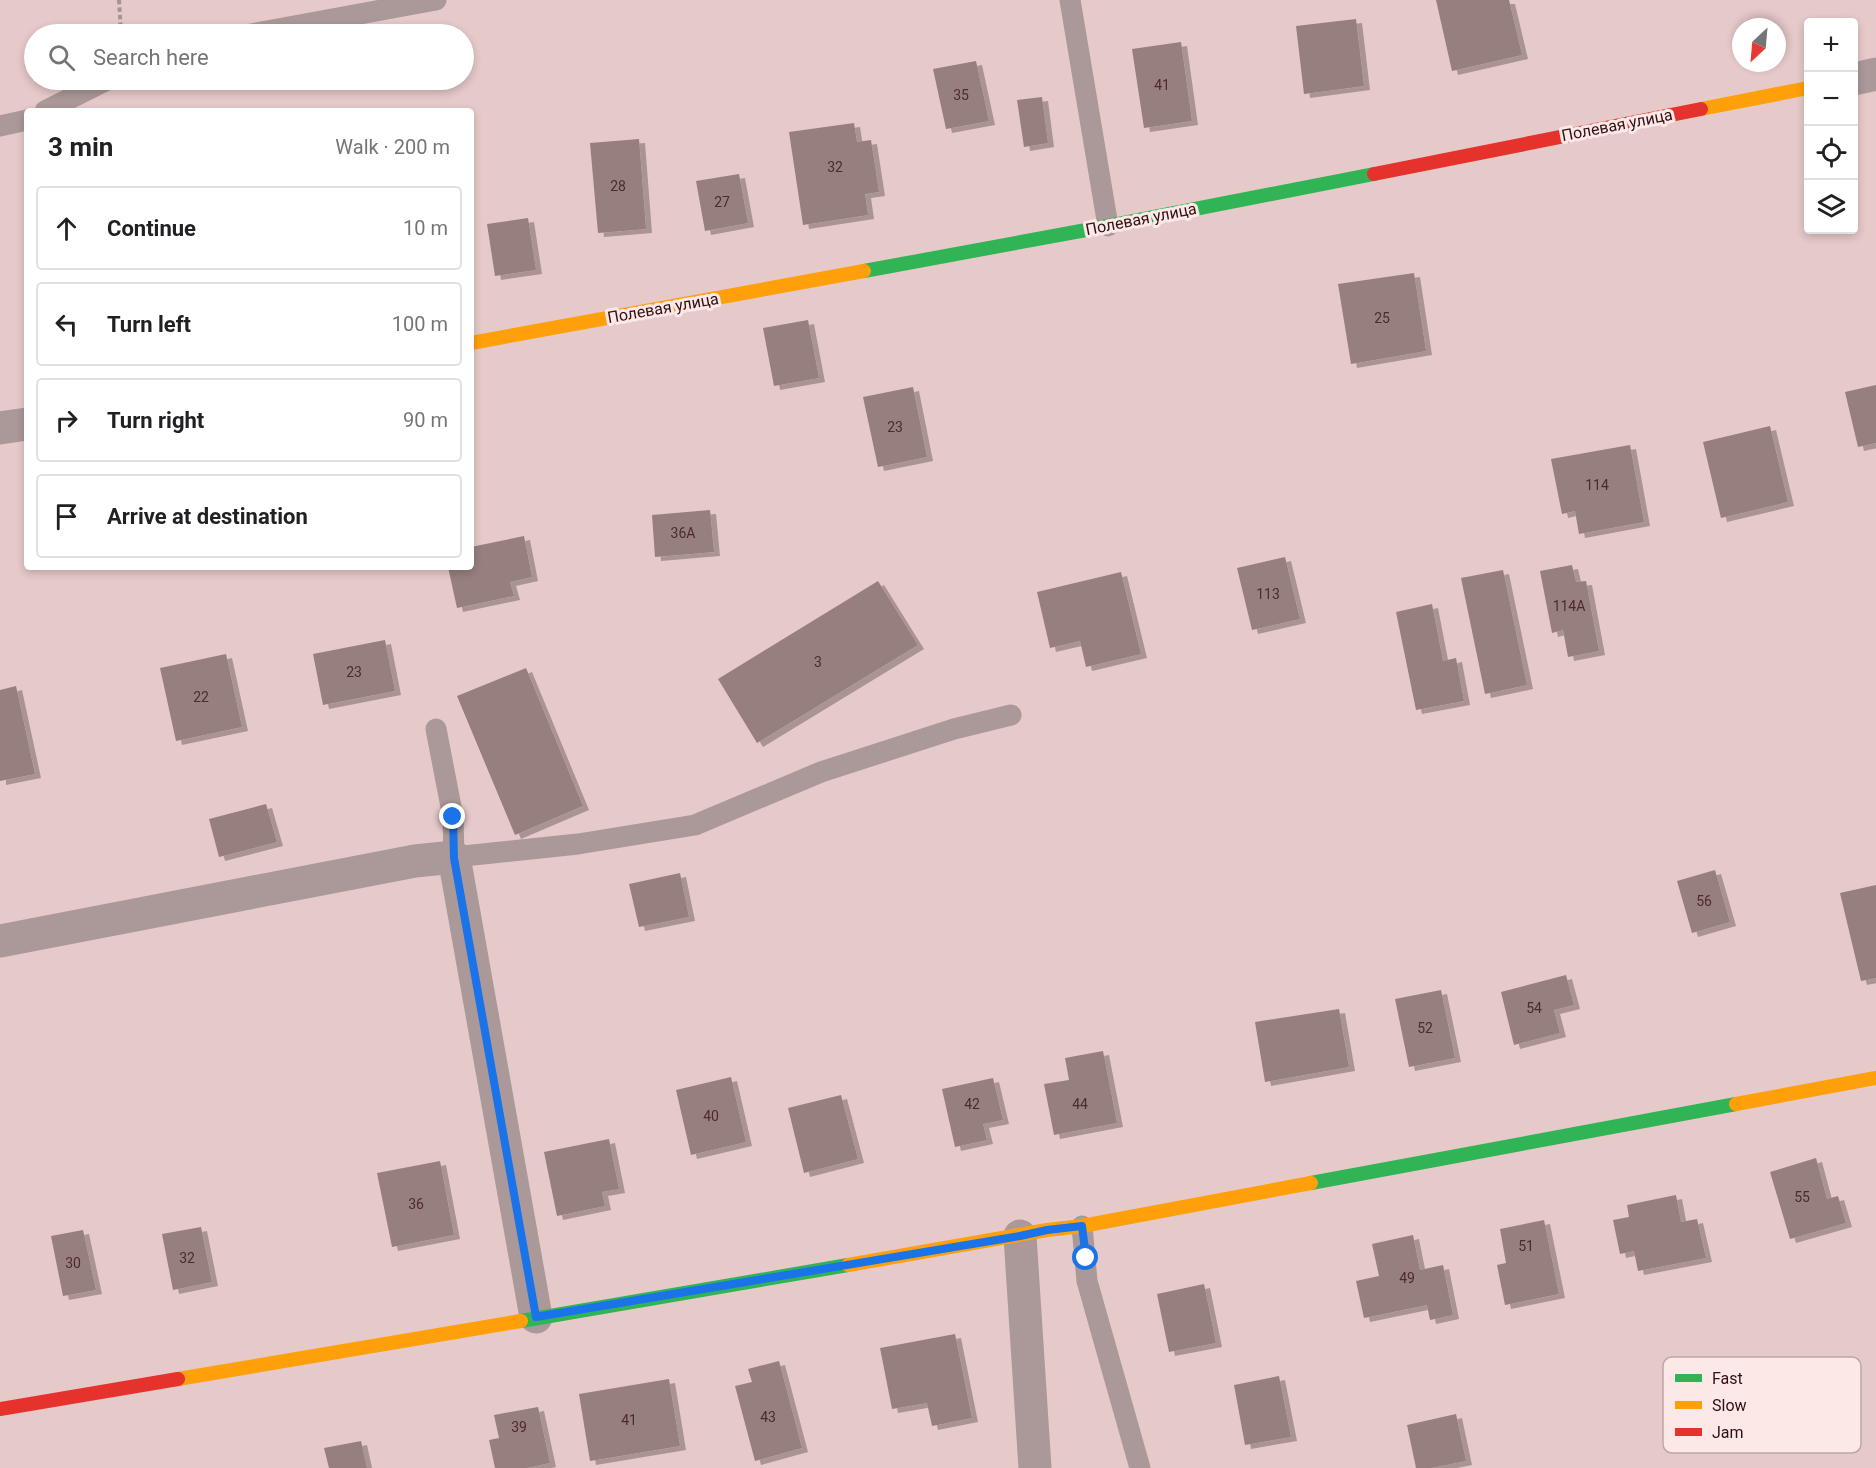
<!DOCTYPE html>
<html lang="en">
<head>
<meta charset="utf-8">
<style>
	:root { --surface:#fff; --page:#f6f6f6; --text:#202124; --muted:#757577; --line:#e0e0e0 }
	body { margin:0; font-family:Roboto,sans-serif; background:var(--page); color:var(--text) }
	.controls { position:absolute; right:18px; top:18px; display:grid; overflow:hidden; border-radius:6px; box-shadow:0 3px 9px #0003 }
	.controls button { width:54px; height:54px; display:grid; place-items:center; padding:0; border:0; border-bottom:2px solid var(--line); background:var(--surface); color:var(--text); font:30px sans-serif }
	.compass { position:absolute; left:1732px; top:18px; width:54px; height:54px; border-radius:50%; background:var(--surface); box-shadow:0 3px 9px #0003; rotate:206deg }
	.stop { position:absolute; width:18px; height:18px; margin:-14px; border:4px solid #1a73e8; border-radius:50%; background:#fff }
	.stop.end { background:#1a73e8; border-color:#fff; box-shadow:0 2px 6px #0008 }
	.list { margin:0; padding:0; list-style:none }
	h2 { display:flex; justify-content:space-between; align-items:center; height:78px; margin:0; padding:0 24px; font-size:26px }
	h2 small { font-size:20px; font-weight:400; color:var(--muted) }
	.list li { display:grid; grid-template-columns:39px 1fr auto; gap:18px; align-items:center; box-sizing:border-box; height:84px; margin:0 12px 12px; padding:0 12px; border:2px solid var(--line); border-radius:6px }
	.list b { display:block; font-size:22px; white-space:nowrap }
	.list em { font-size:20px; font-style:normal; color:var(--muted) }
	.icon { flex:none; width:33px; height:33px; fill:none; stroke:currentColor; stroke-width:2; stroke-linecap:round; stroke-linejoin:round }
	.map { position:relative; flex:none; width:1876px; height:1468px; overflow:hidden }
	.search { position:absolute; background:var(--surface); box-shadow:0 3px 9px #0003; left:24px; top:24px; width:450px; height:66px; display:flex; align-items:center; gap:15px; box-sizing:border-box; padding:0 21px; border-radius:33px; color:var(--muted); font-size:22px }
	.panel { position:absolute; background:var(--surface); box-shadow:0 3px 9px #0003; left:24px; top:108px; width:450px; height:462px; border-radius:6px }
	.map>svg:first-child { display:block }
	.building { fill:#987f7f; filter:url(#shadow) }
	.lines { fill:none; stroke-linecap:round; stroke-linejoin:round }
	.path { stroke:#a69393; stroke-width:4; stroke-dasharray:4.5 3; stroke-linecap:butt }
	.lane { stroke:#ab9898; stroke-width:21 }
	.street { stroke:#ab9898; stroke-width:33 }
	.fast { stroke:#30b455; stroke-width:14 }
	.slow { stroke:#ff9f0a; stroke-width:14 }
	.jam { stroke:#e5322d; stroke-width:14 }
	.route { stroke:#1a73e8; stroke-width:8 }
	.labels { text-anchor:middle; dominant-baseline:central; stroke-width:6; stroke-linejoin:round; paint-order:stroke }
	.number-label { font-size:14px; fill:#4b2c2d }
	.street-label { font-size:16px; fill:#311012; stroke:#fbe8e7 }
	.key { fill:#fbe8e7; stroke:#bea7a7; stroke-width:1.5 }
	.key-label { font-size:16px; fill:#311012 }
</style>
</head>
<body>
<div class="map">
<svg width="1876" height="1468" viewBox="0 0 1876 1468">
	<defs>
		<filter id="shadow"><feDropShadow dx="6" dy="4" stdDeviation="0" flood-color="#0004"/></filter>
	</defs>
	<rect width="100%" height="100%" fill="#e6c9c9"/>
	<path class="building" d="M 1436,0 L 1509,0 L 1522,55 L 1452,71 Z
		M 1356,19 L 1364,86 L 1304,94 L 1296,26 Z
		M 1181,42 L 1192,121 L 1144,128 L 1132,49 Z
		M 976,61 L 989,121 L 946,129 L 933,69 Z
		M 1042,97 L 1048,143 L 1024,147 L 1017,100 Z
		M 854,123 L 857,142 L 871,140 L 879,192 L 865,194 L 868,215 L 803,225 L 789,132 Z
		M 639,139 L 646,229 L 598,233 L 590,143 Z
		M 739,174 L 748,223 L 705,231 L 696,181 Z
		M 528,218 L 536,270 L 495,276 L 487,224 Z
		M 1414,273 L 1426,351 L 1351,364 L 1338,284 Z
		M 808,320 L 819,378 L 774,386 L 763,328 Z
		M 1876,385 L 1876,443 L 1858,447 L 1845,392 Z
		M 913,387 L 927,457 L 878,467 L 863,397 Z
		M 1770,426 L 1788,502 L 1721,518 L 1703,442 Z
		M 1630,445 L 1644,522 L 1579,534 L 1575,511 L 1562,514 L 1551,459 Z
		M 710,510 L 714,552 L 655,557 L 652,515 Z
		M 524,536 L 532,577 L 510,582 L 514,596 L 457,608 L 448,567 L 471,567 L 471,547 Z
		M 1285,557 L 1300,619 L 1252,630 L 1237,568 Z
		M 1572,565 L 1576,582 L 1586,581 L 1599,651 L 1568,657 L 1563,630 L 1552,633 L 1540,571 Z
		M 1503,570 L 1527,685 L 1485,694 L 1461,578 Z
		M 1121,572 L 1141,654 L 1086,667 L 1080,641 L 1050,648 L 1037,592 Z
		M 878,581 L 918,645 L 757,743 L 718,679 Z
		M 1432,604 L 1443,661 L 1456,658 L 1464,701 L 1416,710 L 1396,612 Z
		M 385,640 L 395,691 L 323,705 L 313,654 Z
		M 226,654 L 242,727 L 176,741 L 160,668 Z
		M 526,668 L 583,806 L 515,835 L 457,696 Z
		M 16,686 L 35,774 L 0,781 L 0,690 Z
		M 266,804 L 277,842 L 219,857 L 209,819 Z
		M 1715,870 L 1730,922 L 1692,933 L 1677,881 Z
		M 680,873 L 689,917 L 639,927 L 629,884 Z
		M 1876,885 L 1876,978 L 1861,981 L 1840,893 Z
		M 1566,975 L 1574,1005 L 1554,1010 L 1560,1033 L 1514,1045 L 1501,992 Z
		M 1441,990 L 1455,1058 L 1409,1067 L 1395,999 Z
		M 1339,1009 L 1349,1067 L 1265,1082 L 1255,1022 Z
		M 1103,1051 L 1117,1123 L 1054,1135 L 1044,1084 L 1069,1080 L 1065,1058 Z
		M 731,1077 L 746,1142 L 691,1155 L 676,1090 Z
		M 993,1078 L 1003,1120 L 983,1124 L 987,1140 L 955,1147 L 942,1089 Z
		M 841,1095 L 858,1159 L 804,1173 L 788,1108 Z
		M 609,1139 L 619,1189 L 602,1192 L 605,1206 L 557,1216 L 544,1152 Z
		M 1816,1158 L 1827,1199 L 1838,1196 L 1846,1223 L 1790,1239 L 1770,1172 Z
		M 440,1161 L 454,1235 L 392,1247 L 377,1173 Z
		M 1676,1195 L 1681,1222 L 1697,1219 L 1706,1258 L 1638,1271 L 1634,1251 L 1620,1254 L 1613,1220 L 1629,1217 L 1627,1205 Z
		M 1544,1220 L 1559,1294 L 1505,1305 L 1497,1265 L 1506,1263 L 1500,1229 Z
		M 201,1227 L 212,1282 L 173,1290 L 162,1234 Z
		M 83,1230 L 96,1290 L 63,1296 L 51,1236 Z
		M 1413,1235 L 1420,1270 L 1443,1265 L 1453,1315 L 1430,1320 L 1427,1305 L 1364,1318 L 1356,1281 L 1379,1276 L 1372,1244 Z
		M 1204,1284 L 1216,1343 L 1169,1352 L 1157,1294 Z
		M 955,1334 L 972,1418 L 932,1426 L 927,1403 L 892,1409 L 880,1348 Z
		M 779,1361 L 802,1448 L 755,1461 L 735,1386 L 752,1382 L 748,1369 Z
		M 1279,1376 L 1291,1437 L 1245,1445 L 1234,1385 Z
		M 669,1379 L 680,1446 L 590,1461 L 579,1394 Z
		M 538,1407 L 550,1463 L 527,1468 L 495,1468 L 489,1440 L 499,1438 L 494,1415 Z
		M 1456,1414 L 1466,1461 L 1431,1468 L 1416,1468 L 1407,1425 Z
		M 361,1441 L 367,1468 L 329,1468 L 324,1448 Z"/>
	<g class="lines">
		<path class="path" d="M 119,0 L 121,34"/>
		<path class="lane" d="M 1070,0 L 1108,226
			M 251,34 L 436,0
			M 45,111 L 107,80
			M 0,126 L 27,120
			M 436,729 L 453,817 L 454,857 L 578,844 L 695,825 L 821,772 L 954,729 L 1011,715
			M 1082,1226 L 1087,1281 L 1140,1468"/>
		<path class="street" d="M 1854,79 L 1876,74
			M 0,428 L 27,424
			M 0,941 L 415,861 L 454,857 L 536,1317
			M 1020,1236 L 1035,1468"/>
		<path class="fast" d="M 864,271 L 1108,226 L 1374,174
			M 1311,1183 L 1736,1104
			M 521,1321 L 848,1265"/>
		<path class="slow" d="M 1701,109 L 1808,88
			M 471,343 L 864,271
			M 1736,1104 L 1876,1078
			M 848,1265 L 1047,1230 L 1082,1226 L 1311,1183
			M 178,1379 L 521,1321"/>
		<path class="jam" d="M 1374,174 L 1701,109
			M 0,1409 L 178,1379"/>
	</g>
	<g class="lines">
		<path class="route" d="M 453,817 L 454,858 L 536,1317 L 1020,1236 L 1047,1230 L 1082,1226 L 1086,1258"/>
	</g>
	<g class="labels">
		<g class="number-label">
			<text x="1162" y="85">41</text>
			<text x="961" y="95">35</text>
			<text x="835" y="167">32</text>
			<text x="618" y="186">28</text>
			<text x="722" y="202">27</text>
			<text x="1382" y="318">25</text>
			<text x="895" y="427">23</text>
			<text x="1597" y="485">114</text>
			<text x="683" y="533">36А</text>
			<text x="1268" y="594">113</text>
			<text x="1569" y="606">114А</text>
			<text x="818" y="662">3</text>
			<text x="354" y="672">23</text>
			<text x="201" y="697">22</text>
			<text x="1704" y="901">56</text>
			<text x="1534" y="1008">54</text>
			<text x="1425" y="1028">52</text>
			<text x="972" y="1104">42</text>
			<text x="1080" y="1104">44</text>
			<text x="711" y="1116">40</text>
			<text x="1802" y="1197">55</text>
			<text x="416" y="1204">36</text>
			<text x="1526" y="1246">51</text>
			<text x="187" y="1258">32</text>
			<text x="73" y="1263">30</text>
			<text x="1407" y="1278">49</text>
			<text x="768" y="1417">43</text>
			<text x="629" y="1420">41</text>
			<text x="519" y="1427">39</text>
		</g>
		<g class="street-label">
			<text transform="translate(1617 125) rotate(-11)">Полевая улица</text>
			<text transform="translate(1141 219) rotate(-11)">Полевая улица</text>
			<text transform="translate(663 308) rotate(-10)">Полевая улица</text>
		</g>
	</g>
	<rect x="1663" y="1357" width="198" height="96" rx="9" class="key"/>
	<rect x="1675" y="1374" width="27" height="8" fill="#30b455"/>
	<rect x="1675" y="1401" width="27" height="8" fill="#ff9f0a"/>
	<rect x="1675" y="1428" width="27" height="8" fill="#e5322d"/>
	<g class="key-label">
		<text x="1712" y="1384">Fast</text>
		<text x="1712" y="1411">Slow</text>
		<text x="1712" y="1438">Jam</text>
	</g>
</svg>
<div class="controls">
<button>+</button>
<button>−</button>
<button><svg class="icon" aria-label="locate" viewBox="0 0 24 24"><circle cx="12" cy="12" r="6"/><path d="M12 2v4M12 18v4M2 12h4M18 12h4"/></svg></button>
<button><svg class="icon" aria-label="layers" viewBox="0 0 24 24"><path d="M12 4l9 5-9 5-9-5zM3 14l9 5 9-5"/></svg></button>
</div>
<svg class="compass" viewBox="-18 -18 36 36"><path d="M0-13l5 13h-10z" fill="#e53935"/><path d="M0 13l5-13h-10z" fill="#757577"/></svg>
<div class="stop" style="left:1086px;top:1258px"></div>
<div class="stop end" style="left:453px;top:817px"></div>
<div class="search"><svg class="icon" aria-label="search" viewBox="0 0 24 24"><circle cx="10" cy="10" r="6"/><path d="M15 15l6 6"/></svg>Search here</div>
<section class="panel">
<h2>3 min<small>Walk · 200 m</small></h2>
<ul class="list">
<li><svg class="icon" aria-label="ahead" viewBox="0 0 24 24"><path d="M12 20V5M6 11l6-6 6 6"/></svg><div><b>Continue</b></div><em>10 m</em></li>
<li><svg class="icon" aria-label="left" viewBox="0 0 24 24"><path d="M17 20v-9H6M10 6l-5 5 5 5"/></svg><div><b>Turn left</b></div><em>100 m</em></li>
<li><svg class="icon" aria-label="right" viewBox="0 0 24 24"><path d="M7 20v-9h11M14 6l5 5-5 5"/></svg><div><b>Turn right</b></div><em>90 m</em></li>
<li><svg class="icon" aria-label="arrive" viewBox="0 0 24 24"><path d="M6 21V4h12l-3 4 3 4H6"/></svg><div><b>Arrive at destination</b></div></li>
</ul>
</section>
</div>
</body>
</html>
